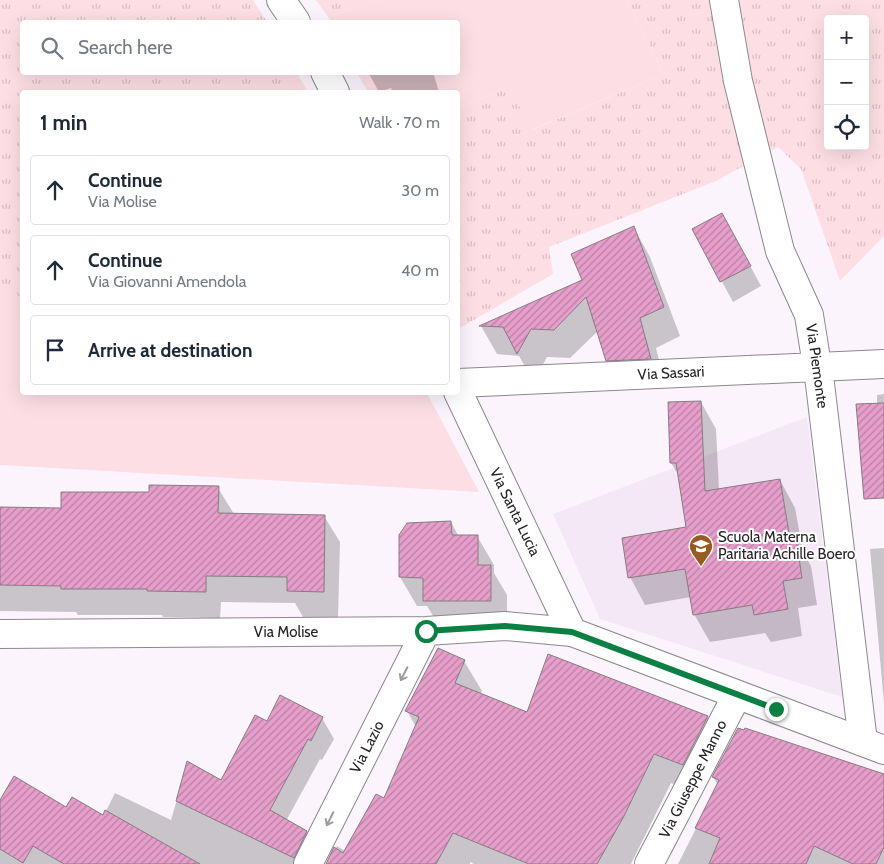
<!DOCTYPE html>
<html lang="en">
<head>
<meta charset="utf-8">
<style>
	:root { --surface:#fff; --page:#f2f2f3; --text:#1f2937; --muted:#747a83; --line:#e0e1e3 }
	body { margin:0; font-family:Cabin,sans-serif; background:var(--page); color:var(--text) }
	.controls { position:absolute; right:15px; top:15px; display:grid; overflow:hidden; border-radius:5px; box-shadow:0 5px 20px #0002 }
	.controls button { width:45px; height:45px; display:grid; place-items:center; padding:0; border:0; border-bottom:1px solid var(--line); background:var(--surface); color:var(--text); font:25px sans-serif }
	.stop { position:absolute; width:15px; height:15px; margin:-11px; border:4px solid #0b8043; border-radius:50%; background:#fff }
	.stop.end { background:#0b8043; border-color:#fff; box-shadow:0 1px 5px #0008 }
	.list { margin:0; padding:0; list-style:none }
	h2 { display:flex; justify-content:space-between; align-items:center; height:65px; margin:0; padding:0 20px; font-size:21px }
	h2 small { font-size:16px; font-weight:400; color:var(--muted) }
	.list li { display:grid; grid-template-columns:32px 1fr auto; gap:15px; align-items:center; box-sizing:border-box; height:70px; margin:0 10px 10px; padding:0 10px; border:1px solid var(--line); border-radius:5px }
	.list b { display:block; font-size:19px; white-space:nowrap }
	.list p { margin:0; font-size:16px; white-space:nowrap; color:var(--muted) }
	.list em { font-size:16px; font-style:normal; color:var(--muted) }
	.icon { flex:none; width:28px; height:28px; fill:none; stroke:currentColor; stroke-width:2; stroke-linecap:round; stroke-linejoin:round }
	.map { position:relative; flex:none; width:884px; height:864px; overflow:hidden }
	.search { position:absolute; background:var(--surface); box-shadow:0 5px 20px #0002; left:20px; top:20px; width:440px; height:55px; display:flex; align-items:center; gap:12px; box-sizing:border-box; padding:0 18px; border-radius:5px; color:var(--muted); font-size:19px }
	.panel { position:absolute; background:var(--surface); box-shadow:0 5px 20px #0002; left:20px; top:90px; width:440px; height:305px; border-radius:5px }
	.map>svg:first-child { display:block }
	.built { fill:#f4e7f6 }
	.grass { fill:url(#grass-tufts); fill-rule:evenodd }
	.garden { fill:#fddee5 }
	.shadow { fill:#0003 }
	.building { fill:url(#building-hatch); stroke:#867c82 }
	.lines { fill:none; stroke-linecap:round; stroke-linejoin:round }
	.street-casing { stroke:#8d868e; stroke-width:30 }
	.secondary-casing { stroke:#8d868e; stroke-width:30 }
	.street { stroke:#fff; stroke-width:28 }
	.secondary { stroke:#fff; stroke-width:28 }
	.oneway { stroke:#9d9c9d }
	.route { stroke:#0b8043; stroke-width:6 }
	.labels { text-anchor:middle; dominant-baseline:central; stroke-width:4; stroke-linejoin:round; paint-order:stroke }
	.street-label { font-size:15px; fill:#262326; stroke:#fff }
	.poi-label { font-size:15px; fill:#262326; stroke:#fff; text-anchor:start }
</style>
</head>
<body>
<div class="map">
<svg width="884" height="864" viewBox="0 0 884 864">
	<defs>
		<pattern id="grass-tufts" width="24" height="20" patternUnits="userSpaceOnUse" patternTransform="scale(1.25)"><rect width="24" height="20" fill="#fddee5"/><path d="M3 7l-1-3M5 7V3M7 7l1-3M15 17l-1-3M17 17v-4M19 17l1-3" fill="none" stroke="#d9bec4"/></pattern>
		<pattern id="building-hatch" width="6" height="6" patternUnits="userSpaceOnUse" patternTransform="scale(1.25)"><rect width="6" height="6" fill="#e69eca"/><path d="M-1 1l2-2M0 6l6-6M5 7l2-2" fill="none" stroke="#ba80a4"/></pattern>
	</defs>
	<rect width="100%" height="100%" fill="#fcf4fd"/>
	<path class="built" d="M 807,417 L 842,697 L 600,619 L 553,514 Z"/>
	<path class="grass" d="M 0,0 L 253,0 L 267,22 L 22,22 L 22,72 L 297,73 L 308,92 L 22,92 L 22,297 L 0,297 Z
		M 316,0 L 380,0 L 328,17 Z
		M 627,0 L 884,0 L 884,236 L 840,281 L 801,169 L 778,147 L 716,181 L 549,247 L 553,274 L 458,329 L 458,108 L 510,87 L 532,130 L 664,74 ZM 828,19 L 865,19 L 865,146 L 828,146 Z"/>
	<path class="garden" d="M 380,0 L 627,0 L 664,74 L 531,130 L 510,87 L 458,108 L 458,92 L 368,92 L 357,73 L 458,72 L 458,22 L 331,22 L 328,17 Z
		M 0,297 L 22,297 L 22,392 L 427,393 L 479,492 L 0,465 Z"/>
	<path class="shadow" d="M 368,72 L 433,72 L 439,92 L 393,92 L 391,88 L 379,92 Z
		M 634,228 L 650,257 L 680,336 L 656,348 L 666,387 L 624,389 L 607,360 L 598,331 L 570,358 L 547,357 L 534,382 L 519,356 L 497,354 L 481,326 L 583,280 Z
		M 694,230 L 733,234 L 761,286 L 733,302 Z
		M 884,394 L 884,488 L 877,404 L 877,395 Z
		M 701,402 L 716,429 L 719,490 L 780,480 L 795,508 L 803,552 L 811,566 L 817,605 L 798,608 L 802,636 L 771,642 L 765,633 L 710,642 L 694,614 L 691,597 L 645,605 L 630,577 L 688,529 L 680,477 L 671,463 Z
		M 218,488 L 234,514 L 324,516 L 340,542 L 338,618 L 303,617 L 295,603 L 221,602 L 220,618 L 163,617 L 162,615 L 78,615 L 76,612 L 0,611 L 0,509 L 62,509 L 150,493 Z
		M 451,522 L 459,537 L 477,536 L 494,565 L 494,573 L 507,595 L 507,630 L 441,629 L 427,606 L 417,606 L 400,577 Z
		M 884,548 L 884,703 L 870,549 Z
		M 549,656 L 707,717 L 725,747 L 700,795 L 671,783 L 631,864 L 474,864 L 470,862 L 470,864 L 327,864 L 337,846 L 345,851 L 385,800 L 416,727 L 407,711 L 464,661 L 482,691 L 480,695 L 528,714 Z
		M 322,718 L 334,739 L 322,760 L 320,759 L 286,821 L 306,832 L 318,853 L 312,864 L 0,864 L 0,802 L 66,809 L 103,817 L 115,793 L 171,820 L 188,762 L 221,782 L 267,722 Z
		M 884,776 L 884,864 L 678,864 L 718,785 L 713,777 Z"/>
	<path class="building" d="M 722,213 L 751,266 L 720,282 L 692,229 Z
		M 634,226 L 664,307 L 640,318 L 651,359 L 606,361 L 586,297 L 554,330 L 531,329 L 517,354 L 503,327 L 479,326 L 582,280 L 571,254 Z
		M 701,401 L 705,491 L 780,479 L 790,539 L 796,538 L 802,578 L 783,581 L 788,609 L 754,615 L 752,605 L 693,615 L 685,569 L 628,578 L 622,538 L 686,527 L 676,463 L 670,463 L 668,402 Z
		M 884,403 L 884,498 L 864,499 L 856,404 Z
		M 149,485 L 219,486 L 218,513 L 325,515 L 324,592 L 287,591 L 287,577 L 206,576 L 206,592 L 147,591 L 147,589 L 61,589 L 61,586 L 0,585 L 0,507 L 61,508 L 61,492 L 149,492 Z
		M 451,521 L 452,535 L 478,535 L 478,565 L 491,565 L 491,601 L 423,601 L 423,578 L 399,577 L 399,535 L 407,523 Z
		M 438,648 L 465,660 L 455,683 L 527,712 L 548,654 L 708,716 L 683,765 L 654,754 L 624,816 L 597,864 L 529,864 L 453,833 L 436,864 L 326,864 L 334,847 L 343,853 L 376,794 L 384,798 L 419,717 L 405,711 Z
		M 280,695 L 323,717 L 311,741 L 308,739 L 270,810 L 307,831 L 294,858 L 176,801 L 187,761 L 221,780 L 255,715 L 267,721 Z
		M 738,728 L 744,730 L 745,728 L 884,774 L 884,847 L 876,864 L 853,864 L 814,846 L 806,864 L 709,864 L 720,838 L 695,828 L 719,780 L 712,777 Z
		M 14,776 L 66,807 L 72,797 L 103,815 L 105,810 L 200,864 L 64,864 L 33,846 L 23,863 L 0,849 L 0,800 Z"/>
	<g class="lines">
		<g class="street-casing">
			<path id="street" d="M 724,0 L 738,81 L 780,251 L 809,315 L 820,384 L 863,742
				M 458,383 L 884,364
				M 0,634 L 426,631 L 505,626 L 572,632
				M 308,864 L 426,631
				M 649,864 L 737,695"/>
		</g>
		<g class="secondary-casing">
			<path id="secondary" d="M 281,0 L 296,22
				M 325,72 L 335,92
				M 458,392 L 572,632 L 884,750"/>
		</g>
		<use href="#street" class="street"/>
		<use href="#secondary" class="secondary"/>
	</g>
	<defs><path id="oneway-shaft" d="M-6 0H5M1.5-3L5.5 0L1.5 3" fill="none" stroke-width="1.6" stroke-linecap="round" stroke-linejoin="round" transform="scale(1.25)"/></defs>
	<g class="oneway">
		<use href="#oneway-shaft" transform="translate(404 674) rotate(117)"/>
		<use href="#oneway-shaft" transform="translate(330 819) rotate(117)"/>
	</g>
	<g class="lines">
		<path class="route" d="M 426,631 L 505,626 L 572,632 L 776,709"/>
	</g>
	<defs>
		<g id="school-pin" transform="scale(1.25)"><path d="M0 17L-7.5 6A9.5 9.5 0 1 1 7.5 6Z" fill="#985c1e" stroke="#fff"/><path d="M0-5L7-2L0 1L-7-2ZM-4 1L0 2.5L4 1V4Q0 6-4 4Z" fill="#fff"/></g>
	</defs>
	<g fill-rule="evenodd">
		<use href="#school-pin" x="701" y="546"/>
	</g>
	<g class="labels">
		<g class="street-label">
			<text transform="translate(817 366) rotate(82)">Via Piemonte</text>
			<text transform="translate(671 373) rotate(-3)">Via Sassari</text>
			<text transform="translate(515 512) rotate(64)">Via Santa Lucia</text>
			<text x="286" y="632">Via Molise</text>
			<text transform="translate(367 747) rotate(-63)">Via Lazio</text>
			<text transform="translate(693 779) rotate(-63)">Via Giuseppe Manno</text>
		</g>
		<g class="poi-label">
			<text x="718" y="537">Scuola Materna<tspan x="718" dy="17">Paritaria Achille Boero</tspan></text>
		</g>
	</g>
</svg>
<div class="controls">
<button>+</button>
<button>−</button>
<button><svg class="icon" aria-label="locate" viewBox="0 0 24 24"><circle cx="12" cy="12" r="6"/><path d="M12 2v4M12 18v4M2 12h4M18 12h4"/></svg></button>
</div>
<div class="stop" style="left:426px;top:631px"></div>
<div class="stop end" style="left:776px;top:709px"></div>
<div class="search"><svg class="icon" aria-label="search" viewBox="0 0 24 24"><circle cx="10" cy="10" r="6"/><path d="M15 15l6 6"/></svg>Search here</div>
<section class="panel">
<h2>1 min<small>Walk · 70 m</small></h2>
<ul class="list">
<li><svg class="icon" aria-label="ahead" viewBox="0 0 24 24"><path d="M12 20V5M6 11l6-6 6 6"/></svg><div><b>Continue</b><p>Via Molise</p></div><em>30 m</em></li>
<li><svg class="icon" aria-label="ahead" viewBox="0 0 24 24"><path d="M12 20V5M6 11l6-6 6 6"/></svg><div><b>Continue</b><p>Via Giovanni Amendola</p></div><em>40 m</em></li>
<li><svg class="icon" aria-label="arrive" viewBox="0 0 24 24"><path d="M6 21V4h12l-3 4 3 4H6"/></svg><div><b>Arrive at destination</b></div></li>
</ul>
</section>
</div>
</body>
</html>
